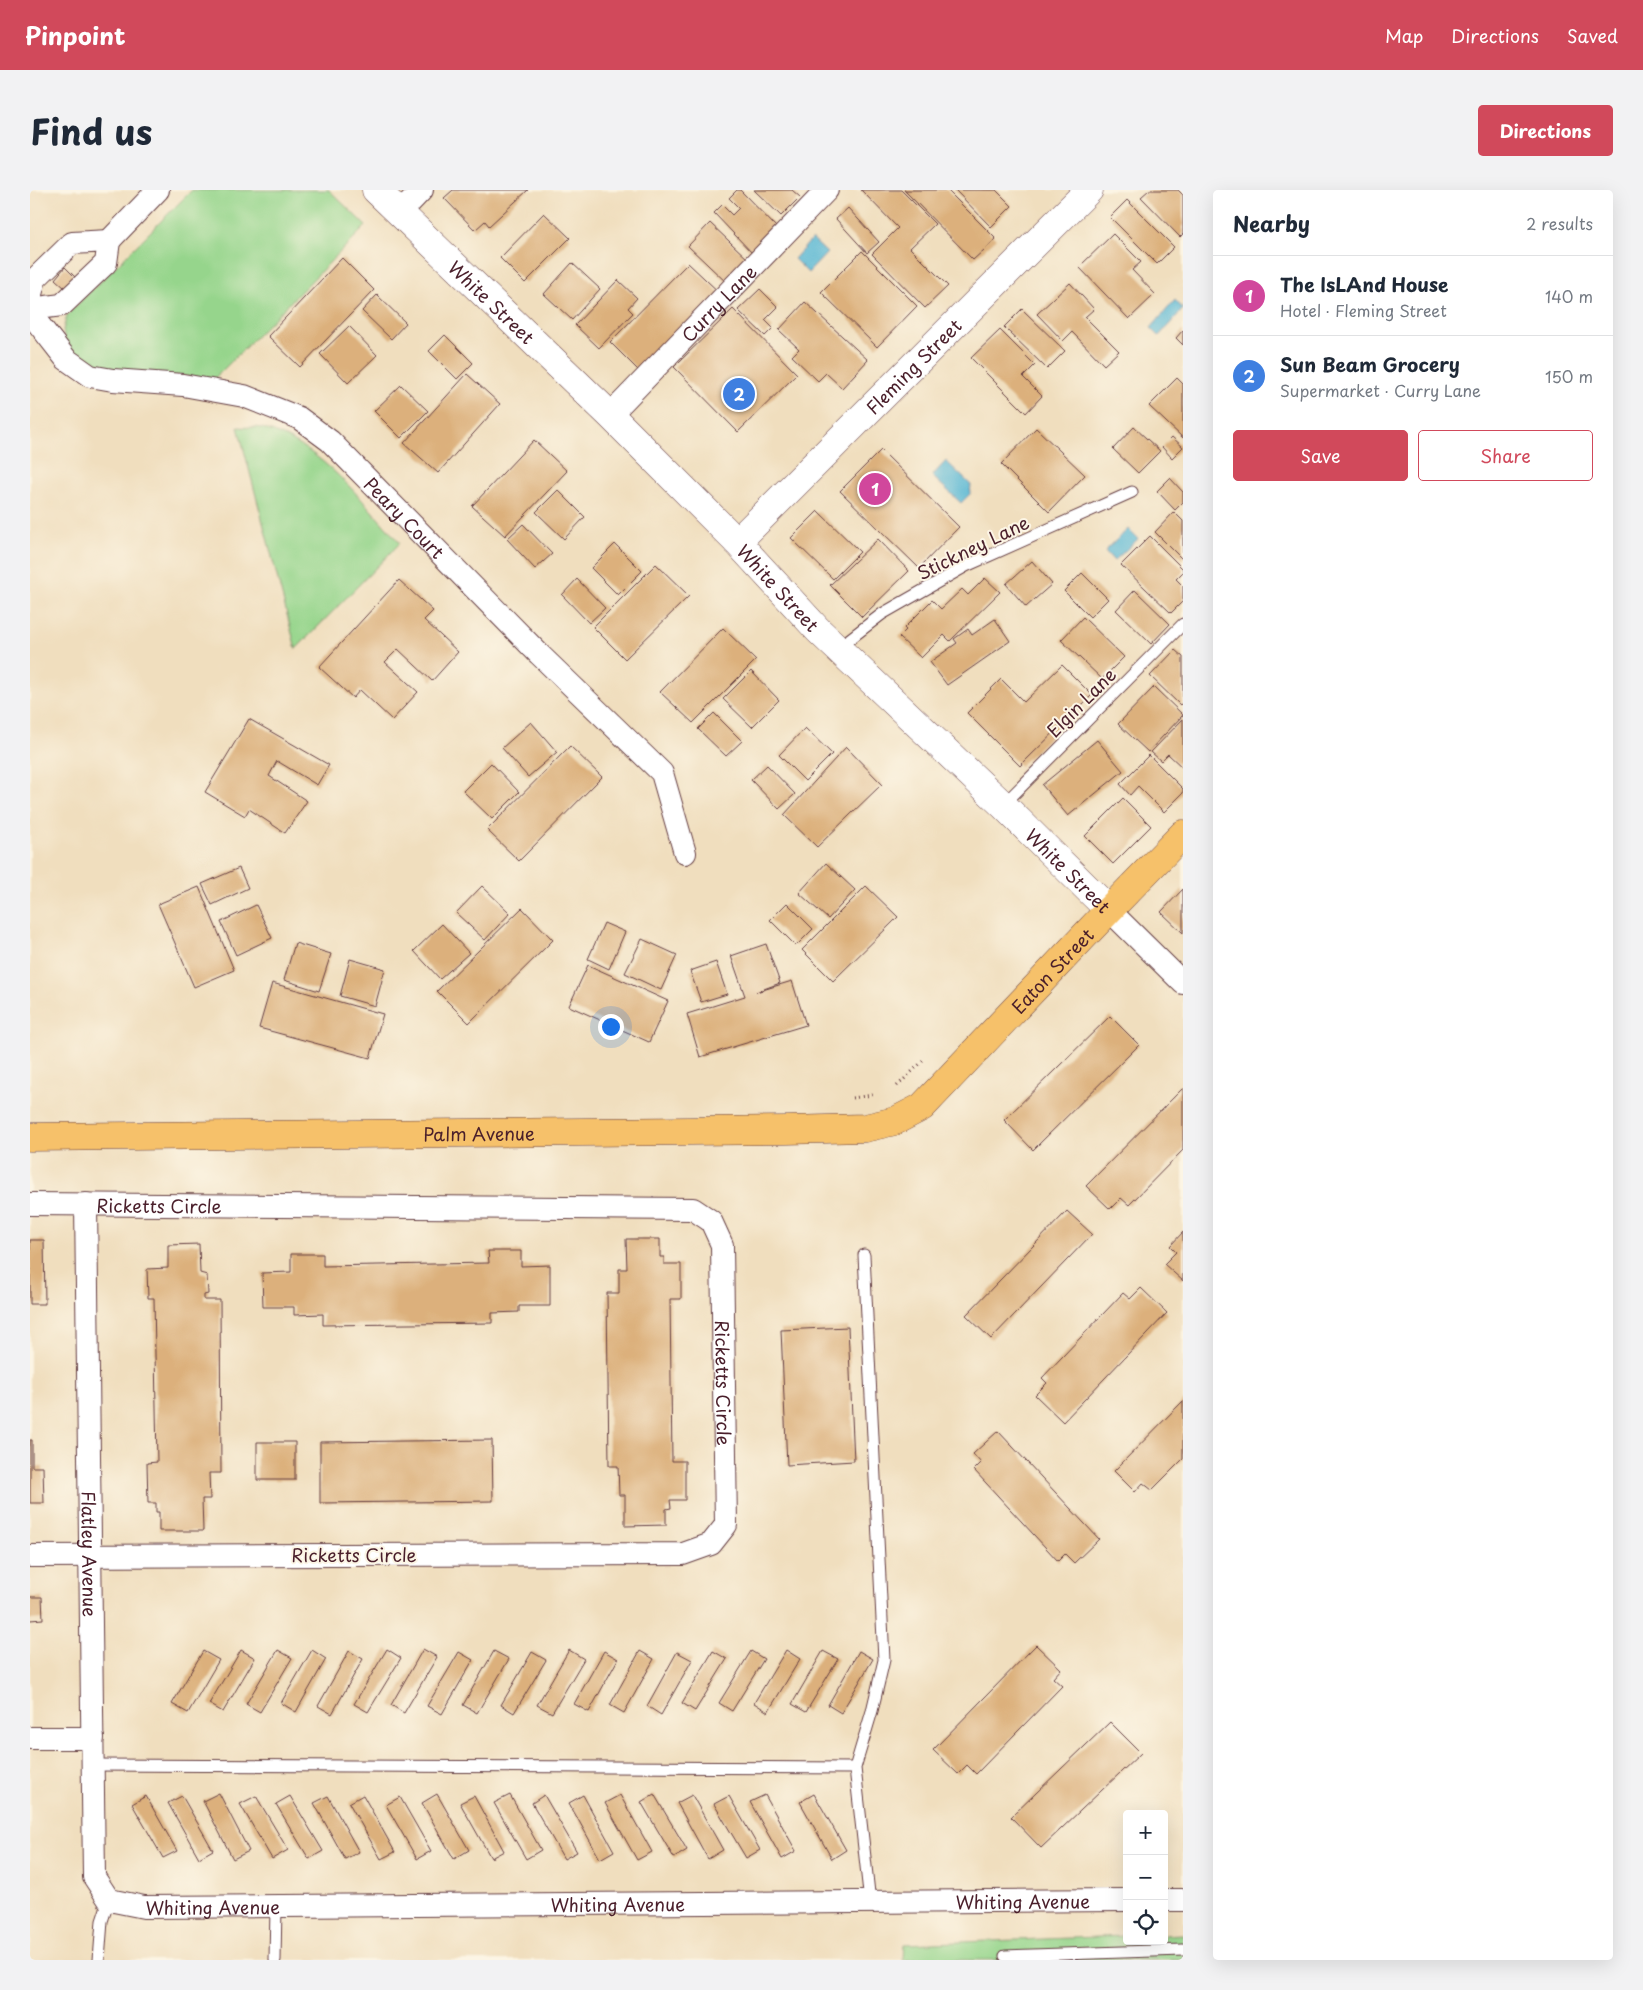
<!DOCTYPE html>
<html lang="en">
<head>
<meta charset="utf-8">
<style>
	:root { --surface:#fff; --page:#f2f2f3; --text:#1f2937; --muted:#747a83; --line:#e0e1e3; --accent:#d1495b }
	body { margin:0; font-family:"Playpen Sans",sans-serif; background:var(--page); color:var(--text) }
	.controls { position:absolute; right:15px; bottom:15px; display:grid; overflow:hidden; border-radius:5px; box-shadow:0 5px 20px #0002 }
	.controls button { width:45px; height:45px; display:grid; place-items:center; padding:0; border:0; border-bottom:1px solid var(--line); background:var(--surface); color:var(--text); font:25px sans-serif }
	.you { position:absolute; left:580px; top:836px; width:18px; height:18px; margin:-12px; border:4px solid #fff; border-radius:50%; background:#1a73e8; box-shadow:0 0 0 8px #1a73e833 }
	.badge { display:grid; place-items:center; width:32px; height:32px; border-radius:50%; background:var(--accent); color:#fff; font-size:16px; font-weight:700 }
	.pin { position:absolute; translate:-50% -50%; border:2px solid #fff; box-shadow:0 1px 5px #0006 }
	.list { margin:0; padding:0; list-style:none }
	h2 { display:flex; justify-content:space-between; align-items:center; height:65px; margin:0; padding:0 20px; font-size:21px }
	h2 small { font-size:16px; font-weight:400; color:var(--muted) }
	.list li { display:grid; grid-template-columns:32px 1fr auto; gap:15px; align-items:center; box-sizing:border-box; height:80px; padding:0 20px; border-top:1px solid var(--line) }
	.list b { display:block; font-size:19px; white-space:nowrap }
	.list p { margin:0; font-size:16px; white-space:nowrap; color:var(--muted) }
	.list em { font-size:16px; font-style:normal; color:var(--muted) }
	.actions { display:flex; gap:10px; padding:15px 20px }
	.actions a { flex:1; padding:11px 0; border:1px solid var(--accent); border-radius:5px; text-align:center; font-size:18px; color:var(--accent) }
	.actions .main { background:var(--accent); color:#fff }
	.icon { flex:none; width:28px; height:28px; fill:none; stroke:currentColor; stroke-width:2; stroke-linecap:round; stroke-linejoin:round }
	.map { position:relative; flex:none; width:1153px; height:1770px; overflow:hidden; border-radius:5px }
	header { display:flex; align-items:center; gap:30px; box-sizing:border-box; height:70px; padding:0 25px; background:var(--accent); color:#fff }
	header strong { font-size:24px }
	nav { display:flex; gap:28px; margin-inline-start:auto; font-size:18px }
	.intro { display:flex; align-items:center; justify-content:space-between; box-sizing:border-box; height:120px; padding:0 30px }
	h1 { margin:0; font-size:35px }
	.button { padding:12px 22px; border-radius:5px; background:var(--accent); color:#fff; font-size:18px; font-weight:700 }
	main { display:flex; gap:30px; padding:0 30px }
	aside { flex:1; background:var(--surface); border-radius:5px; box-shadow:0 5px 20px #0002 }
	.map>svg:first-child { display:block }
	.green { fill:#96d58c; stroke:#707a5c }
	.water { fill:#55b6d3; stroke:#506a7f }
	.building { fill:#dcb07c }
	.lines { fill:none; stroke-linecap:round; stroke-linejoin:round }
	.service-casing { stroke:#633c41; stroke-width:13 }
	.minor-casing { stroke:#633c41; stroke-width:24 }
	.tertiary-casing { stroke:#633c41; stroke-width:29 }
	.primary-casing { stroke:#633c41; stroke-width:29 }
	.path { stroke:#633c41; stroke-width:3; stroke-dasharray:1 4; stroke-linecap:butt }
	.service { stroke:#fff; stroke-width:11 }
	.minor { stroke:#fff; stroke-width:22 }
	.tertiary { stroke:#fff; stroke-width:28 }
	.primary { stroke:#f6c16b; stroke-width:28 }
	.labels { text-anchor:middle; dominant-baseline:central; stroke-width:4; stroke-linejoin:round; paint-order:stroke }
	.street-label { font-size:18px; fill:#4a1f2b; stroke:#fcf5e5 }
</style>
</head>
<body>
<header>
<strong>Pinpoint</strong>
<nav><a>Map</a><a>Directions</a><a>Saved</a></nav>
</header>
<div class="intro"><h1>Find us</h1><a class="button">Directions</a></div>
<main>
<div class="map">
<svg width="1153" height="1770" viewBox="0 0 1153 1770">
	<rect width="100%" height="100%" fill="#fcf5e5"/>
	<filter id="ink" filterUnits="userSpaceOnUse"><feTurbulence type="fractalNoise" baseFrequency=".02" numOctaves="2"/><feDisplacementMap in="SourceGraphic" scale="10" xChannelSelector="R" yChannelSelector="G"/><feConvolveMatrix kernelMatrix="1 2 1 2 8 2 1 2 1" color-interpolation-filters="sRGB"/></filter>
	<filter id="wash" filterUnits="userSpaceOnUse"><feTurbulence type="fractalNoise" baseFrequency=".0096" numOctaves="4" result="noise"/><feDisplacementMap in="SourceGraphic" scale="20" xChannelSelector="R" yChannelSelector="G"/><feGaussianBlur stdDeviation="1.12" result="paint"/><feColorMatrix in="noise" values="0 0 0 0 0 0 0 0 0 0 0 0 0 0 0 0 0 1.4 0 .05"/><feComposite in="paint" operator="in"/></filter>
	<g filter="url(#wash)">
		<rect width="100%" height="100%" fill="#f0debe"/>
		<path class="green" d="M 162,0 L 299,0 L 336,36 L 184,189 L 90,181 L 63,177 L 36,156 L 33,140 L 37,125 Z
			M 208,237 C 217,238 227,236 235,239 C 293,257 331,310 370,353 L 266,459 Z
			M 1153,1744 L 1153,1770 L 873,1770 L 874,1754 L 1097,1746 L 1097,1751 L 1134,1751 L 1134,1745 Z"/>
		<path class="water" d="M 782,49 L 797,63 L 778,83 L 764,69 Z
			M 1145,110 L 1153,119 L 1129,146 L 1121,138 Z
			M 916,271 L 941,295 L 940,304 L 931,313 L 902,286 Z
			M 1098,339 L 1108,349 L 1084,371 L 1075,361 Z"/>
		<g id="blocks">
			<path class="building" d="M 423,0 L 498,0 L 459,36 L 455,31 L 445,40 L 414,8 Z
				M 707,0 L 710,0 L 750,41 L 724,65 L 684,23 L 692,15 L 702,25 L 709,18 L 699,8 Z
				M 724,0 L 762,0 L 770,7 L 751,26 Z
				M 831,0 L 871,0 L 905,34 L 880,58 L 918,96 L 895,118 L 842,64 L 868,38 Z
				M 874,0 L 917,0 L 966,49 L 943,70 Z
				M 925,0 L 966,0 L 982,16 L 961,37 Z
				M 1119,0 L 1148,0 L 1153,5 L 1153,44 L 1150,47 L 1111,7 Z
				M 1097,10 L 1144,57 L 1127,74 L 1080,27 Z
				M 818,18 L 849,52 L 837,63 L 806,29 Z
				M 514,23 L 540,48 L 495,93 L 470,68 Z
				M 680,33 L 720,71 L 698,94 L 658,56 Z
				M 1083,44 L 1111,72 L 1102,80 L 1125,104 L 1099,129 L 1049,77 Z
				M 832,61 L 887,116 L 847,157 L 791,102 Z
				M 312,68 L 344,100 L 270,177 L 238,146 Z
				M 542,73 L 570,99 L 542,130 L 514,104 Z
				M 658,73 L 693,106 L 614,186 L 580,152 Z
				M 35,77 L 45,87 L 35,98 L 25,89 Z
				M 588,90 L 607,108 L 598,118 L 603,123 L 569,158 L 545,135 Z
				M 1040,93 L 1064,119 L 1055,127 L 1089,161 L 1074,175 L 1042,142 L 1033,151 L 1007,124 Z
				M 730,99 L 748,117 L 735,130 L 743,138 L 735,146 L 708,120 Z
				M 347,105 L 376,133 L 361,149 L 332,121 Z
				M 775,112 L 838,170 L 812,198 L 796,183 L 788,191 L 762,166 L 769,159 L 749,140 Z
				M 703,119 L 767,184 L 708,242 L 644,177 Z
				M 992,119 L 1035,161 L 1017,179 L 974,137 Z
				M 319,136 L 347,165 L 318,193 L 290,164 Z
				M 970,140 L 1005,175 L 993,187 L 1012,206 L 996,223 L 941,168 Z
				M 1153,140 L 1153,155 L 1146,148 Z
				M 415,145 L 443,173 L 427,189 L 399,161 Z
				M 437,184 L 470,214 L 408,283 L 374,253 Z
				M 1147,188 L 1153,194 L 1153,248 L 1119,216 Z
				M 371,195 L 398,221 L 371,248 L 344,221 Z
				M 1104,237 L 1130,261 L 1108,283 L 1083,259 Z
				M 1006,238 L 1055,285 L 1019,322 L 971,274 Z
				M 1142,247 L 1153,257 L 1142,268 L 1132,257 Z
				M 504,250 L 537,281 L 475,346 L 442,316 Z
				M 851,260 L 929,337 L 889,378 L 810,301 Z
				M 1140,288 L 1153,302 L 1153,312 L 1145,320 L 1127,301 Z
				M 528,300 L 555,327 L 534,349 L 506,322 Z
				M 788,321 L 830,362 L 803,389 L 761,348 Z
				M 1144,322 L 1153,331 L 1153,370 L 1125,342 Z
				M 493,334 L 522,364 L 505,379 L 477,349 Z
				M 1120,346 L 1153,379 L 1153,382 L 1146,389 L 1153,396 L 1153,411 L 1141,423 L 1091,375 Z
				M 848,349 L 879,381 L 832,427 L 800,395 Z
				M 585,354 L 612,381 L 588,405 L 561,378 Z
				M 1002,371 L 1022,394 L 996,417 L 976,394 Z
				M 626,374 L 659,406 L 595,469 L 563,437 Z
				M 1052,383 L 1078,409 L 1060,427 L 1034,401 Z
				M 955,388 L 970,402 L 920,451 L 914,445 L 891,468 L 869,447 L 876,440 L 874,438 L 902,410 L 911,419 L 932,399 L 938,405 Z
				M 547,389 L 575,418 L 559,433 L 532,405 Z
				M 369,390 L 403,421 L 394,430 L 428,462 L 402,491 L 368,459 L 355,472 L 388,502 L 362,530 L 330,500 L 323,508 L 289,477 Z
				M 1105,400 L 1140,434 L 1121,454 L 1086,420 Z
				M 1053,427 L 1094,467 L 1072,489 L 1031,450 Z
				M 965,429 L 980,451 L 917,495 L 900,472 L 927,453 L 924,449 L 938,439 L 942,445 Z
				M 693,438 L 726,470 L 663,533 L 630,502 Z
				M 1145,460 L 1153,467 L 1153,512 L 1150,515 L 1120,486 Z
				M 1032,475 L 1062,505 L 990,576 L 937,523 L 971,489 L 994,512 Z
				M 721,481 L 749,510 L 722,537 L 693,509 Z
				M 1124,497 L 1153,525 L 1118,562 L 1088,534 Z
				M 684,523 L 712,551 L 696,566 L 668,539 Z
				M 219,529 L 299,575 L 287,595 L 247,571 L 239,586 L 277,611 L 255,643 L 219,619 L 215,626 L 175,602 Z
				M 1153,529 L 1153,578 L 1138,564 L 1131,571 L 1121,562 Z
				M 501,532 L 527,562 L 498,587 L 472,558 Z
				M 775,538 L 802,564 L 775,591 L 749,565 Z
				M 1067,550 L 1093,581 L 1038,626 L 1012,595 Z
				M 540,556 L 572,587 L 489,671 L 457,640 Z
				M 816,557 L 852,594 L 787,657 L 754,625 Z
				M 1119,565 L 1153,599 L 1153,603 L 1134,622 L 1108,596 L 1100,605 L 1090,594 Z
				M 461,573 L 489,602 L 462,629 L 433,601 Z
				M 737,575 L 765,604 L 749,619 L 721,590 Z
				M 1093,608 L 1121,636 L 1083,674 L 1055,646 Z
				M 796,673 L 825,700 L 798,729 L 769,703 Z
				M 209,678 L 218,698 L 182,715 L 172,694 Z
				M 452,696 L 480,723 L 455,750 L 426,723 Z
				M 836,696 L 868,727 L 803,791 L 772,760 Z
				M 169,697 L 204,780 L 164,797 L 128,714 Z
				M 1153,699 L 1153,743 L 1131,722 Z
				M 757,713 L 783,739 L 766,756 L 740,730 Z
				M 226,715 L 242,748 L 206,765 L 191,732 Z
				M 492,718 L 523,750 L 439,833 L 407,801 Z
				M 574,733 L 595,742 L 579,779 L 558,769 Z
				M 412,734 L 439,763 L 410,789 L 384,761 Z
				M 612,749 L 647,765 L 631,800 L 595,783 Z
				M 265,753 L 301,764 L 289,801 L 254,790 Z
				M 736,754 L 750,793 L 726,802 L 762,791 L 776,835 L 670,867 L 657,824 L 715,806 L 701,766 Z
				M 320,769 L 355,779 L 345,816 L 310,806 Z
				M 686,772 L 697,804 L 671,812 L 660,781 Z
				M 558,775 L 638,811 L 619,852 L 539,816 Z
				M 242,793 L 353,824 L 340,868 L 229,838 Z
				M 1080,826 L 1109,855 L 1003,960 L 974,930 Z
				M 1153,898 L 1153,960 L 1099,1015 L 1091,1008 L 1080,1019 L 1056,996 Z
				M 1037,1021 L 1062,1044 L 961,1149 L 936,1125 Z
				M 1153,1042 L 1153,1091 L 1134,1074 L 1146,1062 L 1140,1056 Z
				M 596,1049 L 630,1049 L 630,1067 L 634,1067 L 634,1074 L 651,1074 L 651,1109 L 640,1109 L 642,1271 L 655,1271 L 655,1310 L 640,1310 L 641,1318 L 636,1319 L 636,1335 L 595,1336 L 595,1305 L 589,1305 L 588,1276 L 579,1276 L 577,1103 L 589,1103 L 589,1079 L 597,1079 Z
				M 0,1050 L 14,1050 L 15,1114 L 0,1114 Z
				M 169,1054 L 170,1083 L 177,1085 L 178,1104 L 174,1105 L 174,1110 L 190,1110 L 191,1283 L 179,1283 L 180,1309 L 172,1309 L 173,1341 L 129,1341 L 129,1322 L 126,1322 L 126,1313 L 118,1313 L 117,1273 L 127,1272 L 124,1108 L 118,1108 L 117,1079 L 138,1078 L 138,1055 Z
				M 458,1061 L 491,1061 L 491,1076 L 520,1075 L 520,1116 L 489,1116 L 489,1122 L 462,1123 L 462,1133 L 293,1135 L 293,1124 L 264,1125 L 264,1117 L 233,1117 L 232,1083 L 261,1082 L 261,1064 L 293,1064 L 293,1076 L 459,1073 Z
				M 1111,1098 L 1137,1123 L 1033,1232 L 1005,1205 L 1017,1193 L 1012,1188 L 1093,1103 L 1100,1109 Z
				M 818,1137 L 824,1271 L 757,1275 L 751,1140 Z
				M 1153,1211 L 1153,1269 L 1122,1300 L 1113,1293 L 1105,1302 L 1084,1281 Z
				M 968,1241 L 1069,1349 L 1044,1373 L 1035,1364 L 1028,1371 L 944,1280 L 951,1273 L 943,1264 Z
				M 0,1250 L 2,1250 L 2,1277 L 13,1277 L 14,1313 L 0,1313 Z
				M 462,1250 L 463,1311 L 290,1313 L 290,1252 Z
				M 227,1252 L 265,1252 L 265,1290 L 227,1290 Z
				M 0,1407 L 12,1407 L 13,1429 L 0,1430 Z
				M 1006,1455 L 1031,1479 L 1023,1488 L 1032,1496 L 946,1584 L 937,1575 L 928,1584 L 903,1560 Z
				M 357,1459 L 371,1468 L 338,1522 L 324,1514 Z
				M 393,1459 L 407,1467 L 374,1523 L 361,1515 Z
				M 211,1460 L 225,1468 L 193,1522 L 179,1514 Z
				M 248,1460 L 262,1468 L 230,1522 L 216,1514 Z
				M 282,1460 L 296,1469 L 266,1522 L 251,1513 Z
				M 539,1460 L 554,1469 L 522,1523 L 507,1515 Z
				M 756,1460 L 770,1469 L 738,1522 L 724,1513 Z
				M 173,1461 L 189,1470 L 158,1523 L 142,1514 Z
				M 319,1461 L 333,1469 L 302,1524 L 288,1516 Z
				M 464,1461 L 479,1469 L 447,1523 L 433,1515 Z
				M 574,1461 L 588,1469 L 559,1522 L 544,1514 Z
				M 610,1461 L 624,1469 L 594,1523 L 580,1515 Z
				M 683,1461 L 697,1469 L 665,1521 L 652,1513 Z
				M 721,1461 L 734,1469 L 702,1521 L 689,1513 Z
				M 793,1461 L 808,1469 L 776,1522 L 762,1514 Z
				M 829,1461 L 843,1469 L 811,1523 L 798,1515 Z
				M 429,1462 L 443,1470 L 412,1524 L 397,1516 Z
				M 502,1462 L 516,1470 L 484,1523 L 471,1515 Z
				M 647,1462 L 662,1470 L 631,1525 L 617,1516 Z
				M 1080,1532 L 1111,1563 L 1011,1658 L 981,1627 Z
				M 189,1603 L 219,1661 L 203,1669 L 173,1611 Z
				M 407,1604 L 439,1660 L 424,1669 L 392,1613 Z
				M 624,1604 L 657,1660 L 644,1668 L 611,1612 Z
				M 784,1604 L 816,1660 L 802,1669 L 770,1612 Z
				M 333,1605 L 365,1662 L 351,1669 L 319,1613 Z
				M 480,1605 L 511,1660 L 496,1669 L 464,1613 Z
				M 514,1605 L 547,1662 L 534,1669 L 502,1613 Z
				M 553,1605 L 584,1661 L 570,1669 L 539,1613 Z
				M 590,1605 L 622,1662 L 607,1670 L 575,1613 Z
				M 662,1605 L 693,1660 L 678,1669 L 647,1613 Z
				M 735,1605 L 766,1661 L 752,1669 L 720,1612 Z
				M 116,1606 L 147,1661 L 133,1668 L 102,1614 Z
				M 152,1606 L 183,1660 L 169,1668 L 138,1613 Z
				M 226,1606 L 258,1660 L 242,1669 L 210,1614 Z
				M 260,1606 L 293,1661 L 279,1669 L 246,1614 Z
				M 298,1606 L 329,1662 L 315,1669 L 284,1613 Z
				M 444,1606 L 474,1661 L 461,1668 L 430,1613 Z
				M 699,1606 L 730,1660 L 716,1668 L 684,1614 Z
				M 370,1607 L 401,1661 L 387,1669 L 356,1615 Z"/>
		</g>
	</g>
	<g filter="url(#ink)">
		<use href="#blocks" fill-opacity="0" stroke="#633c41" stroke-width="1"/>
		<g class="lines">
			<g class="service-casing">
				<path id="service" d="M 808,458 L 852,424 L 936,376 L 1102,302
					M 973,615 L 1153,434
					M 834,1065 L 854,1470 L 842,1521 L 825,1578 L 840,1712
					M 63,1575 L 825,1578
					M 975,1766 L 1153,1760
					M 69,1770 L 72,1731 L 79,1710
					M 245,1770 L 246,1717"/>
			</g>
			<g class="minor-casing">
				<g id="minor">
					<path d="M 370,23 L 392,0"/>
					<path d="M 79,51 L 128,0"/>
					<path d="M 0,108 L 5,89 L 42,53 L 79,51 L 76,73 L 32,115 L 0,119"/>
					<path id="s1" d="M 0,123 L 36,169 L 60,186 L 83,190 L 153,195 L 214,206 L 269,228 L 300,251 L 509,464 L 632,583 L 655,663"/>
					<path id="s2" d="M 580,225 L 797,0"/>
					<path d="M 1079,720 L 1153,793"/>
					<path id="s3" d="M 0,1014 L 663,1019 L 681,1031 L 692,1055 L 696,1335 L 681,1354 L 653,1364 L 0,1366"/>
					<path id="s4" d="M 56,1014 L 64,1687 L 79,1710 L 114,1717 L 1097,1710"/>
					<path d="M 0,1548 L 63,1548"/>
					<path d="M 1134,1710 L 1153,1710"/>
				</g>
			</g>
			<g class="tertiary-casing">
				<g id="tertiary">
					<path id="s5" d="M 346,0 L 580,225 L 707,352 L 788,440 L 973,615 L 1079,720"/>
					<path id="s6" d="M 707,352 L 1059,0"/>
				</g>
			</g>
			<g class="primary-casing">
				<g id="primary">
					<path id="s7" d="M 0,947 L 757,940 L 835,938 L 865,931 L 892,917 L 1079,720 L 1153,644"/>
				</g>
			</g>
			<path class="path" d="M 867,896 L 895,869
				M 822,908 L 843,905"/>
			<use href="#service" class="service"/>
			<use href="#minor" class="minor"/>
			<use href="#tertiary" class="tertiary"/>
			<use href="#primary" class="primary"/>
		</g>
	</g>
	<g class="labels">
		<g class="street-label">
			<text stroke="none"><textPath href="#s5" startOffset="161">White Street</textPath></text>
			<text stroke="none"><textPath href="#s2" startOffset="156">Curry Lane</textPath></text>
			<text stroke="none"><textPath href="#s6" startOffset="249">Fleming Street</textPath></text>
			<text stroke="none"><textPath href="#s1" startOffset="448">Peary Court</textPath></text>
			<text transform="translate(943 357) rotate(-26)">Stickney Lane</text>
			<text stroke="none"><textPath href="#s5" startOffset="566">White Street</textPath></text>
			<text transform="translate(1051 512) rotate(-45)">Elgin Lane</text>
			<text stroke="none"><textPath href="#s5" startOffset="971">White Street</textPath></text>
			<text stroke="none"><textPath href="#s7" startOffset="1085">Eaton Street</textPath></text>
			<text stroke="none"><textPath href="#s7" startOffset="449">Palm Avenue</textPath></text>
			<text stroke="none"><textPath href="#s3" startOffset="129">Ricketts Circle</textPath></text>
			<text stroke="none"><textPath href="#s3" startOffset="849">Ricketts Circle</textPath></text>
			<text stroke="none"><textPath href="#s4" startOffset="350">Flatley Avenue</textPath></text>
			<text x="324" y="1364">Ricketts Circle</text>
			<text stroke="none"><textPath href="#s4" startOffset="1615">Whiting Avenue</textPath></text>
			<text stroke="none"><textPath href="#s4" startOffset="1210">Whiting Avenue</textPath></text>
			<text stroke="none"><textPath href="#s4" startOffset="805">Whiting Avenue</textPath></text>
		</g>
	</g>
</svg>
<div class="controls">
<button>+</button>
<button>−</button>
<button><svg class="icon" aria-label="locate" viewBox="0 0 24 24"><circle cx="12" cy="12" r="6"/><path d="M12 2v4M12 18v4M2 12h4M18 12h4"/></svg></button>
</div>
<div class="you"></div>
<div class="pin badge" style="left:845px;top:299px;background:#d1479c">1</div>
<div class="pin badge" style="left:709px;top:204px;background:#3f7fe0">2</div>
</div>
<aside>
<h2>Nearby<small>2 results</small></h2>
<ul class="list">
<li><span class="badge" style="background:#d1479c">1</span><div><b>The IsLAnd House</b><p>Hotel · Fleming Street</p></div><em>140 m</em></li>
<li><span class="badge" style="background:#3f7fe0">2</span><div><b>Sun Beam Grocery</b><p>Supermarket · Curry Lane</p></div><em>150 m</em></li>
</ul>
<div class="actions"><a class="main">Save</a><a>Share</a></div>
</aside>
</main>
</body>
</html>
